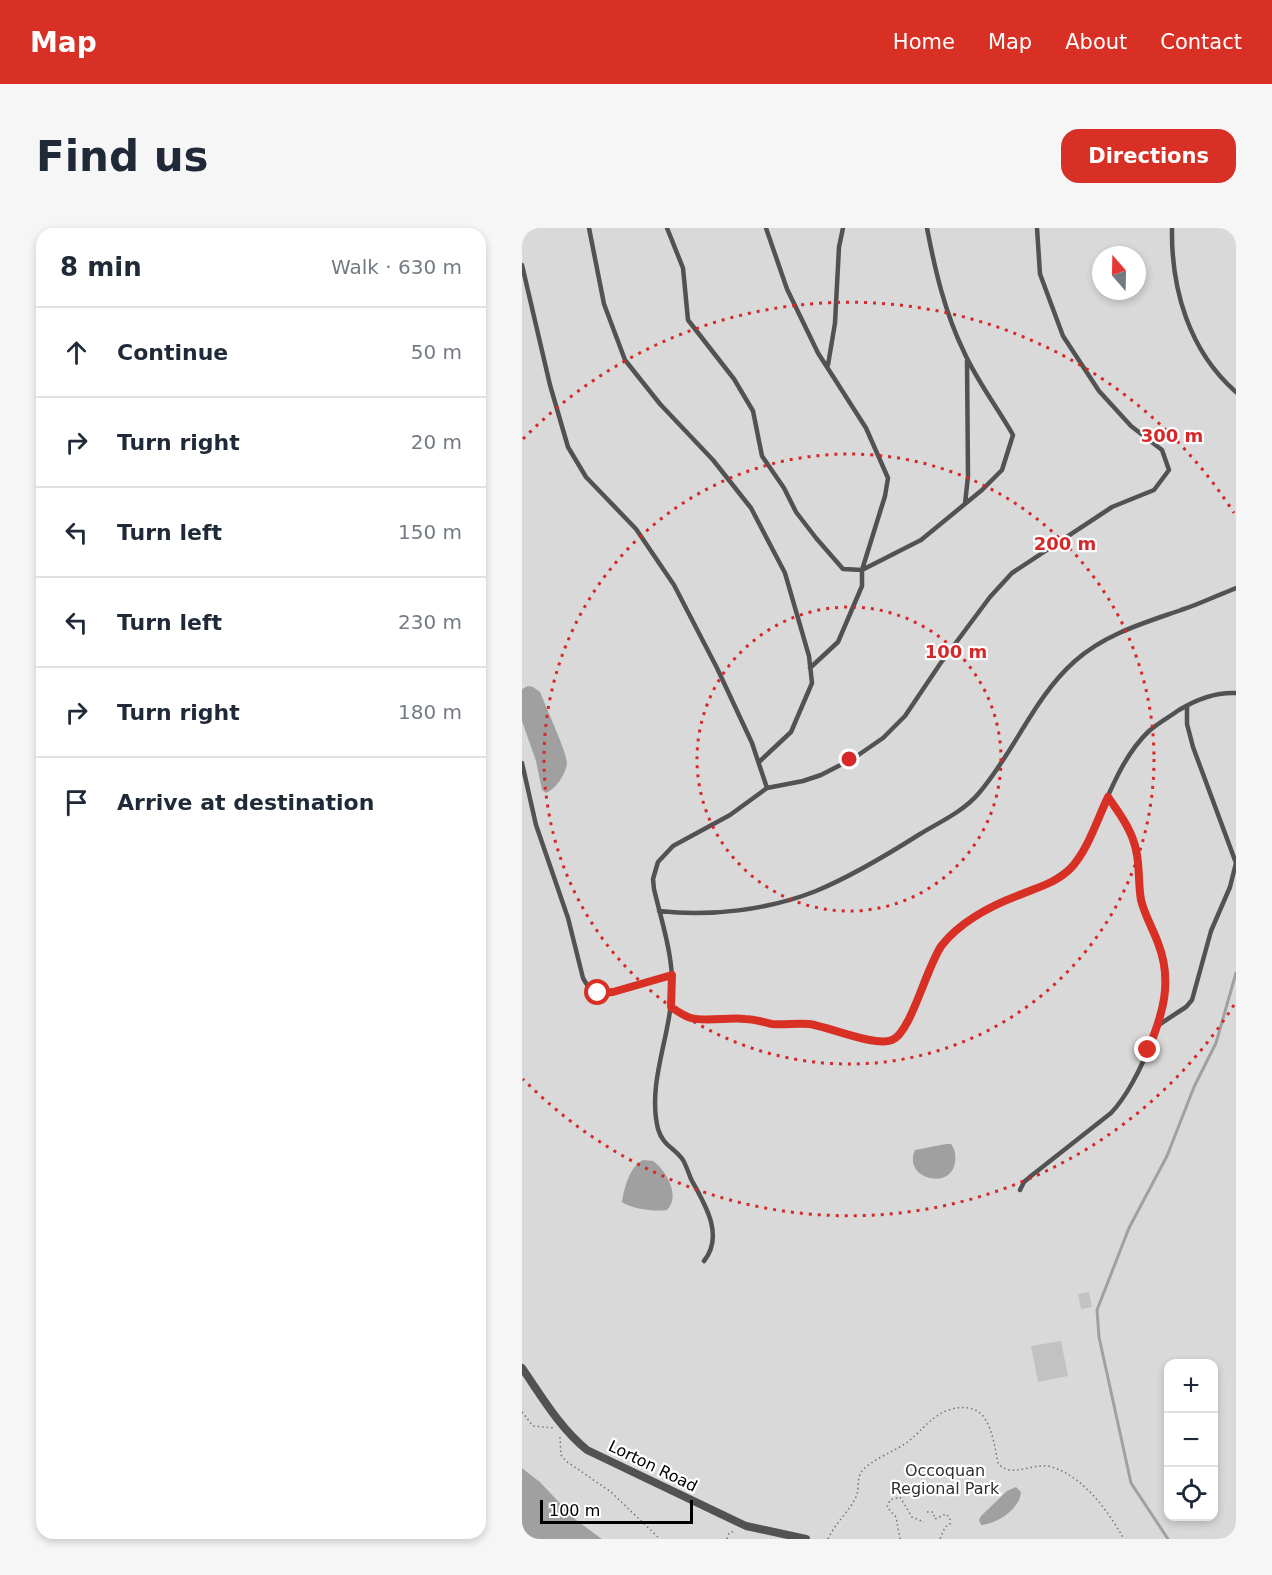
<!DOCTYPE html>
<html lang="en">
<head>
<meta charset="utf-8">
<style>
	:root { --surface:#fff; --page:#f6f6f7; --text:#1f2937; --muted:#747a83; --line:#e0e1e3; --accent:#d93025 }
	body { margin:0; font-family:"DejaVu Sans",sans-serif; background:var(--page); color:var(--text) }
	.controls { position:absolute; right:18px; bottom:18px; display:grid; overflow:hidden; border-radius:12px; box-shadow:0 3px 9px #0003 }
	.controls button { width:54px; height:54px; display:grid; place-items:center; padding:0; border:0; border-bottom:2px solid var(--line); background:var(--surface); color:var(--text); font:30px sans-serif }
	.compass { position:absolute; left:570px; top:18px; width:54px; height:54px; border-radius:50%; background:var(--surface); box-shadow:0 3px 9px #0003; rotate:340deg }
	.scale { position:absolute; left:18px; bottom:15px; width:153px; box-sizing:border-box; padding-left:6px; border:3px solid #000; border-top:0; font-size:16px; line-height:21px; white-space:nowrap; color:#000; -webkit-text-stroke:4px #fff; paint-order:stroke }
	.stop { position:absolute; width:18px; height:18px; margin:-14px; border:4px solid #d93025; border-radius:50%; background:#fff }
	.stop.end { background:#d93025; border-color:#fff; box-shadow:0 2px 6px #0008 }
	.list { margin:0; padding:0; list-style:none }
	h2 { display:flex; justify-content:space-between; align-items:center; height:78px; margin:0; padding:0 24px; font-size:26px }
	h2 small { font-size:20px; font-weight:400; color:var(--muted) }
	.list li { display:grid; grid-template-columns:39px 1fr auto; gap:18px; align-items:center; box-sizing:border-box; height:90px; padding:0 24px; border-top:2px solid var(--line) }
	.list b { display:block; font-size:22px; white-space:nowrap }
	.list em { font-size:20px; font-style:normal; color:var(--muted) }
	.icon { flex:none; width:33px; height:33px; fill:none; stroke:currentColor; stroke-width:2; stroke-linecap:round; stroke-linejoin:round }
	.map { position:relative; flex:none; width:714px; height:1311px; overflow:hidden; border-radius:18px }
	header { display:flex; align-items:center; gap:36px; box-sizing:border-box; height:84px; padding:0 30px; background:var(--accent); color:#fff }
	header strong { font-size:28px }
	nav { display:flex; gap:33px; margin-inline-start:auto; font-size:21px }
	.intro { display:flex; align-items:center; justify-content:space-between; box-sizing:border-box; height:144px; padding:0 36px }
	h1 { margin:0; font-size:42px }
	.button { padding:15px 27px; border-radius:18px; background:var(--accent); color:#fff; font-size:21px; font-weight:700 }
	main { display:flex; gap:36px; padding:0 36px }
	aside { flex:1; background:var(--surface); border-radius:18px; box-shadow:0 3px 9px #0003 }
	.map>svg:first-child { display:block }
	.green { fill:#d9d9d9; fill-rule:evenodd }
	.water { fill:#a0a0a0 }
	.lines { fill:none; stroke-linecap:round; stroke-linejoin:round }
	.stream { stroke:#a0a0a0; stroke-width:3 }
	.building { fill:#c2c2c2 }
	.path { stroke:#747474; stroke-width:1.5; stroke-dasharray:1.5 3; stroke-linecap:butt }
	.service { stroke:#525252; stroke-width:4.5 }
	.minor { stroke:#525252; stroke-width:8 }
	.route { stroke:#d93025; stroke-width:8 }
	.ring { fill:none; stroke:#d62828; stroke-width:3; stroke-dasharray:3 6 }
	.labels { text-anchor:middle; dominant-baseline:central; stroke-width:4.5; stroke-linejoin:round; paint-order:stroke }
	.street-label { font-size:16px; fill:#000; stroke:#fff }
	.park-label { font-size:16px; fill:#303030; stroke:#fff }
	.centre { fill:#d62828; stroke:#fff; stroke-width:3 }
	.ring-label { font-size:18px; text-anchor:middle; font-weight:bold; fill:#d62828; stroke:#fff; stroke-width:4.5; stroke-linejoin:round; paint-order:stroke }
</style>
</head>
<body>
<header>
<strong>Map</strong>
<nav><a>Home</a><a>Map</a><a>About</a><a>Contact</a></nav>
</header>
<div class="intro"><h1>Find us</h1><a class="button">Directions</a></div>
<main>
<aside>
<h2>8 min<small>Walk · 630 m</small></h2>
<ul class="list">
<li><svg class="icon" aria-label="ahead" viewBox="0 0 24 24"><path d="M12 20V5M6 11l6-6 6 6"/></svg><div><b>Continue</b></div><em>50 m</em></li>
<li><svg class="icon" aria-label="right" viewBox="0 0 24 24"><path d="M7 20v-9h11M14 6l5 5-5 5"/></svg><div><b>Turn right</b></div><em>20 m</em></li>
<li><svg class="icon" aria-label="left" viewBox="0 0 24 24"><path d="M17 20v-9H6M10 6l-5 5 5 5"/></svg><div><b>Turn left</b></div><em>150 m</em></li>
<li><svg class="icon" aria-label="left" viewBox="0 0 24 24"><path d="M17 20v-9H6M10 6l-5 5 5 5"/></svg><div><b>Turn left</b></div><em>230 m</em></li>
<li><svg class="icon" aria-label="right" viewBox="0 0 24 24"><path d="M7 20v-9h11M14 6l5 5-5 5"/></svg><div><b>Turn right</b></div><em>180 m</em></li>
<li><svg class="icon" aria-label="arrive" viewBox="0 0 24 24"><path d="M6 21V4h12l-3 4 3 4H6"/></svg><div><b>Arrive at destination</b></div></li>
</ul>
</aside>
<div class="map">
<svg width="714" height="1311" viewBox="0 0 714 1311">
	<rect width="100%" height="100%" fill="#fff"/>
	<path class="green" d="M 0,0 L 714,0 L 714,1311 L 80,1311 L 53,1291 L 18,1254 L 0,1240 ZM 579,27 L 615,27 L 615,63 L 579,63 ZM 646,1136 L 692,1136 L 692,1288 L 646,1288 Z"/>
	<path class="water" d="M 6,458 L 11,459 L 18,464 C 23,477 45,525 45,535 C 44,546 34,561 24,565 L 20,562 L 14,533 L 0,493 L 0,461 Z
		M 424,916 L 429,916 C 433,921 434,927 433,934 C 430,963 380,951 393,922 Z
		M 121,932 L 131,933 C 144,942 159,968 145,982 C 133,984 110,981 100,974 C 102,960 108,938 121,932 Z
		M 0,1240 L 18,1254 L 53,1291 L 80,1311 L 0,1311 Z
		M 494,1259 L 499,1264 C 498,1281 475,1296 459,1297 L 457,1292 L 459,1288 L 485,1263 Z"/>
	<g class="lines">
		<path class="stream" d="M 646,1311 L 609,1255 L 577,1109 L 575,1082 L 607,1000 L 645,928 L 672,859 L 694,815 L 714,745"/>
	</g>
	<path class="building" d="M 567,1064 L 570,1079 L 559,1081 L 556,1066 Z
		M 539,1113 L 546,1148 L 516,1154 L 509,1118 Z"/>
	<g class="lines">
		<path class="path" d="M 0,1184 L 11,1198 L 32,1200
			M 38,1209 L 39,1227 L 44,1233 L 89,1264 L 138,1311
			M 405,1284 L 411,1284 L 413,1291 L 424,1286 L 428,1290 L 428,1296 L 423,1299 L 418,1311
			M 205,1311 L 207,1305 L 213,1303
			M 306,1311 C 313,1295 327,1284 334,1269 C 338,1260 334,1251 340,1243 C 350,1231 374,1223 387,1213 C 398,1204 406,1193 418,1186 C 431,1178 454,1175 463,1191 C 471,1203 473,1221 476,1235 C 489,1252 512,1233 530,1239 C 562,1249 586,1283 602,1311
			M 378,1311 L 374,1289 L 365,1279 L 368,1272 L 378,1269 L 390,1289 L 402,1294"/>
		<path class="service" d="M 67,0 L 82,76 L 103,132 L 138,176 L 191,232 L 229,280 L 263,345 L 287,428 L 290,455 L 269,504 L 237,534
			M 145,0 L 161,40 L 166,92 L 212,151 L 231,183 L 240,228 L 262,260 L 274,284 L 294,310 L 321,341 L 340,342 L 340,358 L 316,414 L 288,440
			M 244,0 L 265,61 L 296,125 L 344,200 L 366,250 L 363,268 L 340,342
			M 650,0 C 649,61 667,123 714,164
			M 0,37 L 28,157 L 46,219 L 64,249 L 114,301 L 152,357 L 195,440 L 230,515 L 245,560
			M 306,137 L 313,95 L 317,19 L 321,0
			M 443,276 L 446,248 L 445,132
			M 340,342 L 399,312 L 460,262 L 480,242 L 491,207 C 475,179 455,153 442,124 C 423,85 413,42 405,0
			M 0,535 L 14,597 L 46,690 L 61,750 C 65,758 70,764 79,765 C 94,767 134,752 150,747
			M 137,683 C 188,689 246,682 294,663 C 330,648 365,627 398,606 C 418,594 442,583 457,565 C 493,523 512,469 553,433 C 583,406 622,395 659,382 C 678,376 696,367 714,360
			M 149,779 L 169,791 L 225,791 L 252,796 L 287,797 L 307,800 L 356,814 C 364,814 372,813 377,808 C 385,800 388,789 392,779 C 400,758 406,735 421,717 C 439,694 466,680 492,669 C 516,659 537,652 555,632 C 580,592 592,536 627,503 C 636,495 647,489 657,482 C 675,471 693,464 714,465
			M 635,798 L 664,779 L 670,772 L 689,703 L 708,659 L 714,635 L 671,519 L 665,496 L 665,478
			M 498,962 L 502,954 L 509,948 L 589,885 C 617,856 652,772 642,732 C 637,711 624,693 619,672 C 616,656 617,638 614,622 C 610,602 597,585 586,569
			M 182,1033 C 202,1008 184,978 170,953 C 167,947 165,939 161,932 C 153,920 141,918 136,901 C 125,856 148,809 150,765 C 152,730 140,695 132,661 L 131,651 L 136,634 L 151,618 L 208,587 L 245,560 L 281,553 L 299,547 L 332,530 L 361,510 L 383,488 L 418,436 L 468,369 L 490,345 L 590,279 L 632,262 L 647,242 L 640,222 L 609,198 L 577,163 L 541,108 L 518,46 L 515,0"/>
		<path class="minor" d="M 0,1140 C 20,1169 38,1200 65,1222 L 224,1298 L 284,1311"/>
	</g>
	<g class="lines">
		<path class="route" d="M 76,765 L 91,764 L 150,747 L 149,779 C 155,783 162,788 169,790 C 182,794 209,789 223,791 C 232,791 241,794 250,796 C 262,797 275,795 287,796 C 308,799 353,819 370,812 C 389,805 405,737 420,717 C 440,692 470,677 500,666 C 517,659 535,654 548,641 C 566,622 575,592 586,569 C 597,585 610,602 614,622 C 618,638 616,656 619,672 C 623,688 631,701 636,715 C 651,753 641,786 626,822"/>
	</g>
	<g class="ring">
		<circle cx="327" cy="531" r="152"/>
		<circle cx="327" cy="531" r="305"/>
		<path d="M712 777A457 457 0 0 1 1 851M1 211A457 457 0 0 1 712 285"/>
	</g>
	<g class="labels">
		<g class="street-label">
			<text transform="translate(131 1238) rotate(26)">Lorton Road</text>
		</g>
		<g class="park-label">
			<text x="423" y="1242">Occoquan<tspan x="423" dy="18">Regional Park</tspan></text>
		</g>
	</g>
	<circle cx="327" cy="531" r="9" class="centre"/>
	<g class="ring-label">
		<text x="650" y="214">300 m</text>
		<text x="543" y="322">200 m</text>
		<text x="434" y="430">100 m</text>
	</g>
</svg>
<div class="controls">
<button>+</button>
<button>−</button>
<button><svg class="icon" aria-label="locate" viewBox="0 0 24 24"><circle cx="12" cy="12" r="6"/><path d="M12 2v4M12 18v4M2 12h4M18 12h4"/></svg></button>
</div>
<svg class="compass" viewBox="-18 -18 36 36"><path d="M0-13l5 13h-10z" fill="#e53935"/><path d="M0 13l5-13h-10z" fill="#747a83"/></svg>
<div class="scale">100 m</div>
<div class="stop" style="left:76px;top:765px"></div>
<div class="stop end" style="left:626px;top:822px"></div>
</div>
</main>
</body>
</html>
